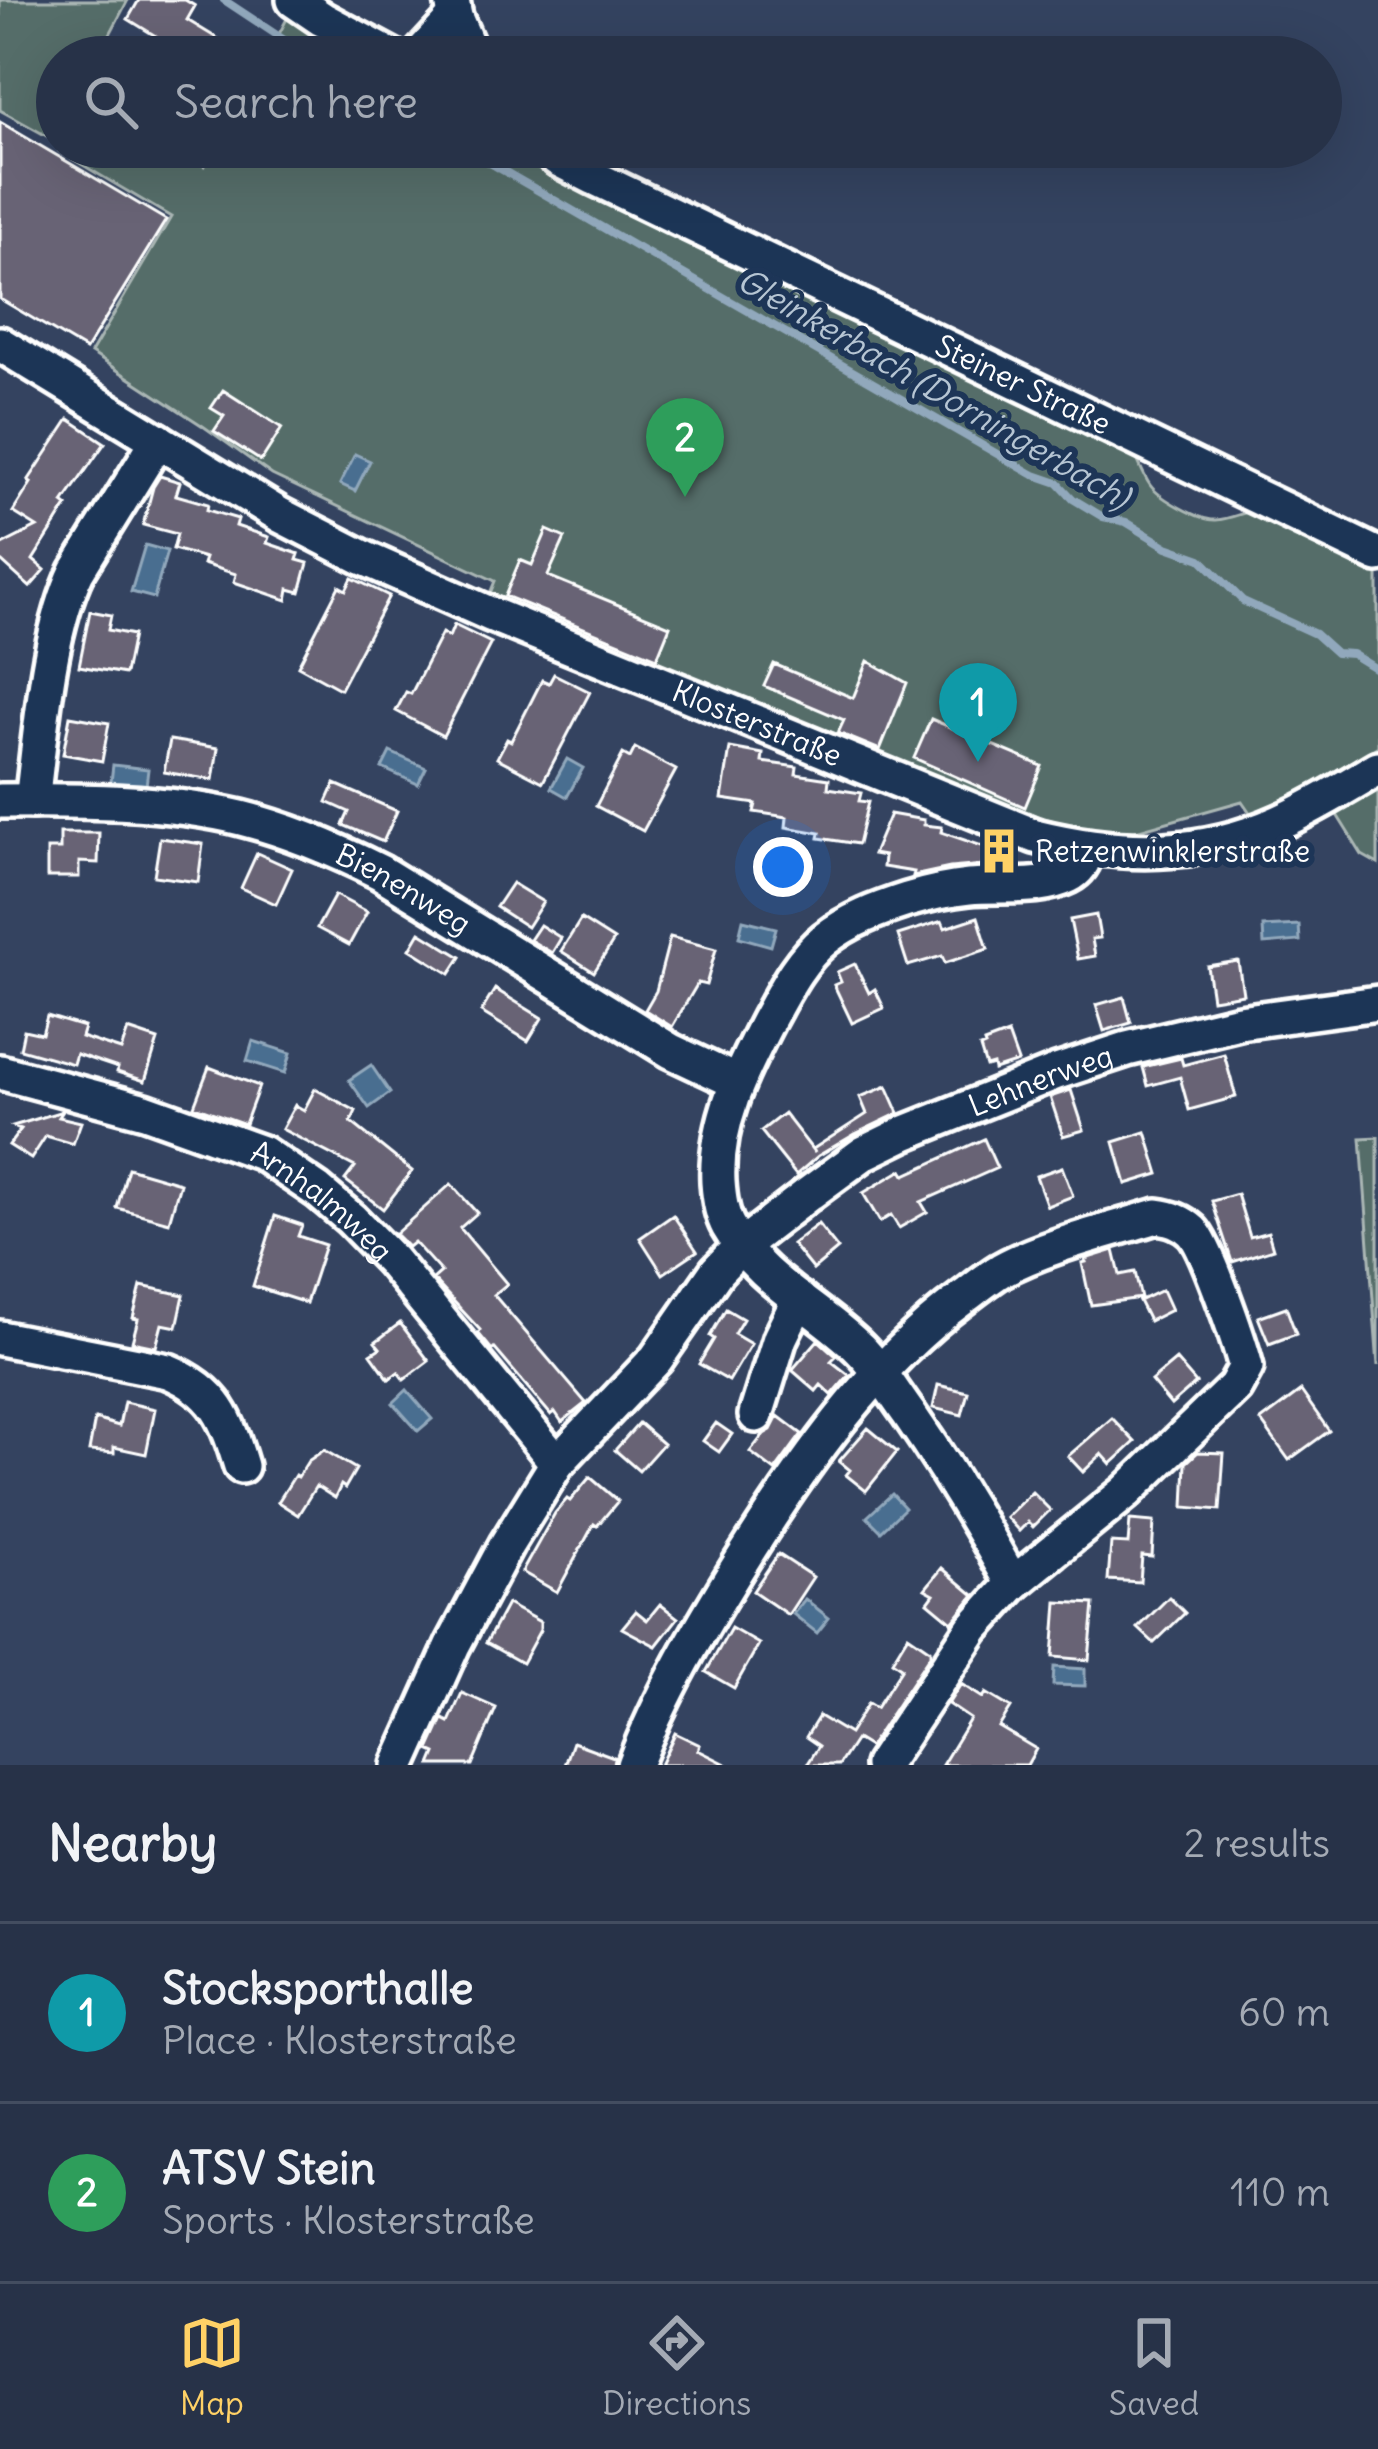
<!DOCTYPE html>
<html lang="en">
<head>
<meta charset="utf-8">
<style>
	:root { --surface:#273248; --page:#333e52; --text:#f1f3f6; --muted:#a4aab4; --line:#434d60; --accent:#ffd166 }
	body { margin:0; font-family:Delius,sans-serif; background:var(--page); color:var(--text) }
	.you { position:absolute; left:783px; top:867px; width:42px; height:42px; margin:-30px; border:9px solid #fff; border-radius:50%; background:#1a73e8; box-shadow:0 0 0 18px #1a73e833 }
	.badge { display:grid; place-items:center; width:78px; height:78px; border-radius:50%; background:var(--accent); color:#fff; font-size:39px; font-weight:700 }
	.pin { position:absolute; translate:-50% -99px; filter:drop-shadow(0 3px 6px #0008) }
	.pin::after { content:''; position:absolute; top:63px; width:42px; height:36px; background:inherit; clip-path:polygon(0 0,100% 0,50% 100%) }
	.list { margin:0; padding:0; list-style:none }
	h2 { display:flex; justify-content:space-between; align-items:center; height:156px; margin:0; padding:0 48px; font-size:51px }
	h2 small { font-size:39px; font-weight:400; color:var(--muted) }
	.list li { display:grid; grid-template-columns:78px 1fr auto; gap:36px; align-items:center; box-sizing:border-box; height:180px; padding:0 48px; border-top:3px solid var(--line) }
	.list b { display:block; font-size:45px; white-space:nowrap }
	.list p { margin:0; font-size:39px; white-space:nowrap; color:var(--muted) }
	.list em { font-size:39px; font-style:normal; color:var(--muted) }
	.icon { flex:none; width:66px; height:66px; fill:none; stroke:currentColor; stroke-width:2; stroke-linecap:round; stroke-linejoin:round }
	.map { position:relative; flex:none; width:1378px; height:1765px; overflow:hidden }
	.search { position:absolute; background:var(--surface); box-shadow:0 12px 48px #0002; left:36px; right:36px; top:36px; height:132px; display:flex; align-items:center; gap:30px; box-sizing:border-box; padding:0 42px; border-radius:66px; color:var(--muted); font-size:45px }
	.sheet { height:516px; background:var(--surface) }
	nav { display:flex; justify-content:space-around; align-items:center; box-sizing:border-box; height:168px; border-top:3px solid var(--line); background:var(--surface); font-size:33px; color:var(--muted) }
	nav a { display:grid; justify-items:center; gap:6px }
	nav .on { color:var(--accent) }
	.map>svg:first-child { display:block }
	.green { fill:#546d69; stroke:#aab6b4; stroke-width:3 }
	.water { fill:#486e90; stroke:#91a8bc; stroke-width:3 }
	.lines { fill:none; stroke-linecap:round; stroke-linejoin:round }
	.stream { stroke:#91a8bc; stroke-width:8 }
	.building { fill:#686474; stroke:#fff; stroke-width:3 }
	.minor-casing { stroke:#fff; stroke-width:42 }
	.minor { stroke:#1d3557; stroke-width:33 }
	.labels { text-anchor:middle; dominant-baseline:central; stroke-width:12; stroke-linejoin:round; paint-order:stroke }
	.street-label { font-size:30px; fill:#fff; stroke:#1d3557 }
	.poi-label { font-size:30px; fill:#fff; stroke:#1d3557; text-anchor:start }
	.water-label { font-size:33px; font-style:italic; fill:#b6c5d3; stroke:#1d3557 }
</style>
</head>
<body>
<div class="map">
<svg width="1378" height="1765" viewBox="0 0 1378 1765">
	<rect width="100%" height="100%" fill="#344360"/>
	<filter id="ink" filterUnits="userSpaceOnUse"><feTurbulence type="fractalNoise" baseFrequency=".00833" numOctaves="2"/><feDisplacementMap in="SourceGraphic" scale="24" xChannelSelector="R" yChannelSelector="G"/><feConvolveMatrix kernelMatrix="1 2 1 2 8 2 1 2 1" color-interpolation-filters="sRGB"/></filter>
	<g filter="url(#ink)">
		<path class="green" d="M 0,0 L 128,0 L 98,57 L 57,57 L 57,135 L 54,140 L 0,110 Z
			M 292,9 L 373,57 L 267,57 Z
			M 61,147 L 171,147 L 204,166 L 215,147 L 521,147 L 539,160 L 1133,451 C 1139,462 1143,475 1150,485 C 1159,498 1200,521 1216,520 C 1232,519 1247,510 1262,509 L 1378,571 L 1378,746 C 1335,778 1303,798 1251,814 L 1242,801 L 1125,834 L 1082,829 L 1037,816 L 487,601 L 495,581 L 272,475 L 203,426 L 91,353 L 171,217 L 59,151 Z
			M 1378,781 L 1378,864 L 1362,855 L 1334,810 Z
			M 1378,1137 L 1378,1366 L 1361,1138 Z"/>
		<path class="water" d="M 355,454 L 370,461 L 355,491 L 340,484 Z
			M 145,545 L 167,551 L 154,598 L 131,592 Z
			M 390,752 L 426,768 L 418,784 L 382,768 Z
			M 567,759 L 583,768 L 567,797 L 551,788 Z
			M 113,765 L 148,769 L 146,786 L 111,782 Z
			M 743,920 L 776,928 L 771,946 L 739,937 Z
			M 1299,925 L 1300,941 L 1264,944 L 1263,927 Z
			M 253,1041 L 291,1053 L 285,1073 L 247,1061 Z
			M 371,1065 L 390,1093 L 369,1108 L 349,1080 Z
			M 407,1390 L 432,1419 L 418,1431 L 393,1403 Z
			M 892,1494 L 905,1508 L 881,1531 L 867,1517 Z
			M 805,1599 L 829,1618 L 817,1633 L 793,1614 Z
			M 1054,1667 L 1085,1669 L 1085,1686 L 1053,1685 Z"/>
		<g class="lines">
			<path class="stream" d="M 224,0 L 310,57
				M 462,147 L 1032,474 L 1058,483 L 1073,499 L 1103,517 L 1126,522 L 1167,547 L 1201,559 L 1243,601 L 1315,634 L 1336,653 L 1352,654 L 1378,670"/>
		</g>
		<path class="building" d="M 139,0 L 185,0 L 195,6 L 187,20 L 248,57 L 200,57 L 174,42 L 172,46 L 128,19 Z
			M 0,122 L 166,220 L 86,350 L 0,299 Z
			M 223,390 L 282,428 L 261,461 L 214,431 L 224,416 L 211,408 Z
			M 69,419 L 105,443 L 63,503 L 67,506 L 33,560 L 45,570 L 30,587 L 0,560 L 0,546 L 37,527 L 13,512 L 31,483 L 28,481 Z
			M 160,476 L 180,482 L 176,495 L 208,504 L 207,510 L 238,519 L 236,526 L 269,537 L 267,543 L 299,554 L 297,560 L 308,563 L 300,592 L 289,589 L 287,600 L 234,582 L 236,574 L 203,564 L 205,558 L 173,549 L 177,534 L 143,525 L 153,487 Z
			M 547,530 L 565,538 L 548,576 L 670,626 L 657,658 L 505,596 L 520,560 L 532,565 Z
			M 352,578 L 389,596 L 340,689 L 298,666 L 339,586 L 346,590 Z
			M 90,611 L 111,615 L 108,630 L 133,635 L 125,674 L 79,666 Z
			M 454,625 L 491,643 L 443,736 L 396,711 L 406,692 L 411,694 L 442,633 L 449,637 Z
			M 868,661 L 907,683 L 880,750 L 838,733 L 844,720 L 764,686 L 774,664 L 853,698 Z
			M 554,674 L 590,692 L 543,782 L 497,758 L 507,739 L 511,741 L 542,680 L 549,683 Z
			M 70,716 L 109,723 L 102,761 L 63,754 Z
			M 931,719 L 1042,766 L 1025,807 L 914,758 Z
			M 170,740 L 218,748 L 213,780 L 164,772 Z
			M 635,748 L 676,770 L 643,831 L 596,806 L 623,754 L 630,758 Z
			M 730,748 L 763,754 L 762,762 L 797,767 L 796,774 L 829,779 L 828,788 L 861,793 L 859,801 L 868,802 L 858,844 L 819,838 L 820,833 L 786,827 L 787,817 L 754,812 L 756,804 L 722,799 Z
			M 335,784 L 397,811 L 383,842 L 343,825 L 349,812 L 327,802 Z
			M 890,814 L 924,820 L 924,825 L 942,827 L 941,832 L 985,847 L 984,865 L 950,868 L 913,876 L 914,872 L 883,867 L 884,856 L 873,854 Z
			M 60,833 L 99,833 L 98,863 L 79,862 L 79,877 L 47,877 L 47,849 L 60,849 Z
			M 160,838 L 203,844 L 198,882 L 154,876 Z
			M 257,853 L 292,869 L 276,904 L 241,888 Z
			M 512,883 L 543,902 L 527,927 L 496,907 Z
			M 335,895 L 367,912 L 349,945 L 317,928 Z
			M 1096,915 L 1100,938 L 1092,939 L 1095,956 L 1078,959 L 1070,920 Z
			M 978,917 L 988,949 L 945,963 L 942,956 L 908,966 L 898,935 L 942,921 L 945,928 Z
			M 581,919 L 614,940 L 594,972 L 561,951 Z
			M 540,925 L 561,938 L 552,953 L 530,940 Z
			M 420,932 L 461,957 L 450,974 L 410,949 Z
			M 670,937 L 716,949 L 706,985 L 698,983 L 672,1027 L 645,1010 L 656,991 Z
			M 1238,961 L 1243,994 L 1212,999 L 1207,966 Z
			M 855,964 L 869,993 L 875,989 L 884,1008 L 852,1023 L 834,985 L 841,982 L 837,972 Z
			M 495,989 L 542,1018 L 528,1041 L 481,1012 Z
			M 1124,997 L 1131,1023 L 1104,1031 L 1096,1005 Z
			M 47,1016 L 84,1027 L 81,1037 L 121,1050 L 128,1030 L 158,1040 L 145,1081 L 117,1072 L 118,1068 L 76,1054 L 73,1064 L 20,1049 L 24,1030 L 42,1034 Z
			M 1008,1034 L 1018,1062 L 994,1070 L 993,1065 L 986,1067 L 980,1048 L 985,1046 L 984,1043 Z
			M 1224,1054 L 1236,1097 L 1189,1110 L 1180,1077 L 1148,1086 L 1143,1067 L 1181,1058 L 1183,1065 Z
			M 209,1067 L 259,1086 L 245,1124 L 194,1106 Z
			M 887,1086 L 899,1113 L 855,1134 L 818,1156 L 796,1175 L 761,1131 L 784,1113 L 815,1153 L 813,1149 L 867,1114 L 860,1097 Z
			M 315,1089 L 356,1111 L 351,1122 L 412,1171 L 383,1209 L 345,1180 L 355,1167 L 282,1129 L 295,1105 L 304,1110 Z
			M 1071,1090 L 1084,1130 L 1063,1136 L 1050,1097 Z
			M 63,1111 L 59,1117 L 81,1122 L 73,1144 L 46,1136 L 31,1159 L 9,1145 L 21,1129 L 13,1126 Z
			M 1146,1132 L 1159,1174 L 1126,1184 L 1114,1142 Z
			M 984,1139 L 997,1168 L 921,1202 L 927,1212 L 899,1228 L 891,1215 L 880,1222 L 863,1193 L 902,1170 L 905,1175 Z
			M 1062,1167 L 1073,1196 L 1047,1206 L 1036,1176 Z
			M 128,1168 L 180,1183 L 169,1222 L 117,1208 Z
			M 451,1184 L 477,1213 L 460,1228 L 507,1284 L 494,1295 L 586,1403 L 562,1422 L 555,1412 L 551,1415 L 494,1348 L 492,1350 L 478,1333 L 480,1330 L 433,1279 L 441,1272 L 414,1242 L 408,1247 L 395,1234 Z
			M 1237,1194 L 1250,1237 L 1268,1232 L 1273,1249 L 1232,1262 L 1212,1201 Z
			M 673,1215 L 697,1251 L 663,1274 L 640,1238 Z
			M 275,1216 L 302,1225 L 298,1236 L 325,1245 L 306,1303 L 253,1286 Z
			M 818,1224 L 838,1249 L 813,1270 L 792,1244 Z
			M 1114,1250 L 1120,1275 L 1135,1272 L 1141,1298 L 1091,1305 L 1082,1263 L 1086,1262 L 1085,1259 Z
			M 141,1286 L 184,1295 L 177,1327 L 162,1324 L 156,1347 L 132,1342 L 138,1319 L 133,1318 Z
			M 1162,1290 L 1171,1310 L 1149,1321 L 1139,1301 Z
			M 1286,1307 L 1296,1334 L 1269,1344 L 1258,1317 Z
			M 726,1309 L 743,1319 L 734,1334 L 751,1344 L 729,1381 L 699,1364 L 714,1339 L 710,1336 Z
			M 400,1323 L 429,1361 L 404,1380 L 398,1372 L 389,1379 L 371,1354 L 380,1348 L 375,1342 Z
			M 818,1340 L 836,1356 L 831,1361 L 849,1375 L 832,1395 L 821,1385 L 816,1391 L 792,1370 Z
			M 1176,1360 L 1196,1383 L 1171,1405 L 1151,1381 Z
			M 938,1385 L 968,1392 L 962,1415 L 933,1408 Z
			M 1301,1391 L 1329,1431 L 1289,1460 L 1261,1421 Z
			M 124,1402 L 155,1409 L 146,1454 L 114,1447 L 114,1453 L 89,1451 L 95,1419 L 119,1426 Z
			M 778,1416 L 802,1434 L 775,1471 L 750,1452 L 764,1434 L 771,1430 Z
			M 1112,1418 L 1135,1442 L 1111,1464 L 1102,1454 L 1083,1472 L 1068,1456 Z
			M 639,1423 L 663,1444 L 639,1471 L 615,1450 Z
			M 716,1423 L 732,1434 L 719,1452 L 703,1441 Z
			M 868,1428 L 897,1452 L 866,1491 L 846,1475 L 850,1470 L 839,1461 Z
			M 324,1450 L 356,1469 L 345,1488 L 341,1485 L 335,1498 L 316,1486 L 298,1515 L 278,1502 L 295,1475 L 298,1477 L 308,1461 Z
			M 1198,1452 L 1224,1453 L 1220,1510 L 1184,1507 L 1186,1463 Z
			M 590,1477 L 618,1501 L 597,1526 L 594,1524 L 557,1592 L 522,1572 L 555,1513 L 567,1499 L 570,1501 Z
			M 1032,1492 L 1050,1510 L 1033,1527 L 1028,1522 L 1019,1531 L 1006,1517 Z
			M 1130,1520 L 1154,1522 L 1152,1557 L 1142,1556 L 1140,1582 L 1108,1580 L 1111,1543 L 1128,1544 Z
			M 778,1554 L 813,1577 L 788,1615 L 753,1591 Z
			M 942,1568 L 974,1595 L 952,1622 L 928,1602 L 934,1594 L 925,1589 Z
			M 1169,1597 L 1185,1613 L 1154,1643 L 1138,1628 Z
			M 1057,1602 L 1094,1604 L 1089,1660 L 1053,1657 Z
			M 507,1604 L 540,1622 L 540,1630 L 522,1663 L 486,1643 Z
			M 660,1604 L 678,1618 L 656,1646 L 622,1628 L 636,1611 L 647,1620 Z
			M 731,1628 L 759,1644 L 734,1688 L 706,1672 Z
			M 908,1635 L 930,1650 L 930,1655 L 869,1747 L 856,1739 L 839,1765 L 807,1765 L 819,1746 L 806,1737 L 819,1716 L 849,1734 L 868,1703 L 876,1708 L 902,1668 L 892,1661 Z
			M 961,1684 L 983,1698 L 986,1693 L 1011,1708 L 999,1727 L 1036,1749 L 1027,1765 L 942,1765 L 970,1719 L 948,1704 Z
			M 462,1693 L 496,1708 L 472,1765 L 431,1765 L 436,1753 L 429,1750 L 443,1719 L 449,1722 Z
			M 675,1733 L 700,1745 L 698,1750 L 728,1765 L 660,1765 Z
			M 573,1742 L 614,1757 L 613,1765 L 565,1765 Z"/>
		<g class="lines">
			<g class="minor-casing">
				<g id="minor">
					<path d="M 294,0 L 322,19 L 393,57"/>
					<path d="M 452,0 L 455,17 L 472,57"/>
					<path d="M 418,57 L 455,17"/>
					<path id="s1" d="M 542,147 L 558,159 L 595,178 L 1378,555"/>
					<path id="s2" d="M 0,344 L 280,515 L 364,558 L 490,614 L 1035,836 C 1120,857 1200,858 1280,822 C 1314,807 1346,787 1378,768"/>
					<path id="s3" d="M 0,801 C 75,800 168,800 241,818 C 289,830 336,850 380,872 L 671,1051 L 737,1082"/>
					<path d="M 32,801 C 41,732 47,633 77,571 L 158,440"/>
					<path id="s4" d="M 0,1072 L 145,1111 L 262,1153 L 318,1191 L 351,1219 L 391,1260 L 557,1463"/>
					<path d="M 0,1338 L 168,1371 C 217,1391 227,1420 241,1466"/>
					<path d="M 756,1415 L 780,1338 L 799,1299"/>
					<path d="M 1013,1584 C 981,1525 947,1469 909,1414 C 893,1392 879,1368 860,1349 C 816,1306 759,1281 728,1226 C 721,1213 719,1197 718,1182 C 715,1122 741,1072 768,1020 C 784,991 799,960 825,939 C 849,920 879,909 907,900 C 927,894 948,889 969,887 C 999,884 1040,890 1068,876 C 1080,870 1085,860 1087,848"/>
					<path id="s5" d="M 399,1765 L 453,1645 L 507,1544 L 557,1463 L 656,1359 L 717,1271 L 741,1246 L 807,1195 L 864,1153 L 905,1133 L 1057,1072 L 1127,1049 L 1239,1022 L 1378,1003"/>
					<path d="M 634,1765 C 661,1694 701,1627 741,1562 C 802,1465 870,1366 964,1297 C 976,1288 988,1278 1001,1270 C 1044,1246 1109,1231 1157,1216 C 1171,1218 1181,1221 1192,1231 C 1207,1246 1239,1341 1246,1367 L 1235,1387 L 1126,1492 L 1013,1584 L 973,1628 L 882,1765"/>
				</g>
			</g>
			<use href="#minor" class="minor"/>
		</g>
	</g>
	<defs>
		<g id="building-bare" transform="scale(3.6)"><path d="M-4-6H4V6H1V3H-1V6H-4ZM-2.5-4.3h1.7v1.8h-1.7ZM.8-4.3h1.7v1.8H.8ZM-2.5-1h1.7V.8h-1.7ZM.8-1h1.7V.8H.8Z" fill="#ffd166" stroke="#1d3557" stroke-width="2.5" paint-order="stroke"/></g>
	</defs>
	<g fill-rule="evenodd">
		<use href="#building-bare" x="999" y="851"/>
	</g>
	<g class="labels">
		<g class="street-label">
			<text stroke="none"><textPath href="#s1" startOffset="537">Steiner Straße</textPath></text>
			<text stroke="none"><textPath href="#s2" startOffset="849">Klosterstraße</textPath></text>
			<text stroke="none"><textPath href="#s3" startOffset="420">Bienenweg</textPath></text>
			<text stroke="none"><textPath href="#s5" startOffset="972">Lehnerweg</textPath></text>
			<text stroke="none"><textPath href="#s4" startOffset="351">Arnhalmweg</textPath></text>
		</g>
		<g class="poi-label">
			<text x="1035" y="851">Retzenwinklerstraße</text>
		</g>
		<g class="water-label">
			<text transform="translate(934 388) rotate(30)">Gleinkerbach (Dorningerbach)</text>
		</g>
	</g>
</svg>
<div class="you"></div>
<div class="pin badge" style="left:978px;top:762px;background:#0f9aa8">1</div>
<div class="pin badge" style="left:685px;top:497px;background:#2e9e5b">2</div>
<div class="search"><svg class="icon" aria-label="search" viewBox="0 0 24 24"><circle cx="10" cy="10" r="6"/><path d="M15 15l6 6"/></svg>Search here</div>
</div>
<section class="sheet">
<h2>Nearby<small>2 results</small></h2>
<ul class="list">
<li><span class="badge" style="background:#0f9aa8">1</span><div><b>Stocksporthalle</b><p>Place · Klosterstraße</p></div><em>60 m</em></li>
<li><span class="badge" style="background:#2e9e5b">2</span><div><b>ATSV Stein</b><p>Sports · Klosterstraße</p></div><em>110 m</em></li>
</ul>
</section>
<nav>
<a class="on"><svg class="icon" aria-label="map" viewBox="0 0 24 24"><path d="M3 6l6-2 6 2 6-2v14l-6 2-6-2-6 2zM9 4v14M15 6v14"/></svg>Map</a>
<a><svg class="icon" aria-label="directions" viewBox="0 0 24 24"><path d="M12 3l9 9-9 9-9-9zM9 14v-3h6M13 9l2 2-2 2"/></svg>Directions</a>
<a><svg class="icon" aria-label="saved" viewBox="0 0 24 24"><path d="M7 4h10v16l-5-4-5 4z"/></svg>Saved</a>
</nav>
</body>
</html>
